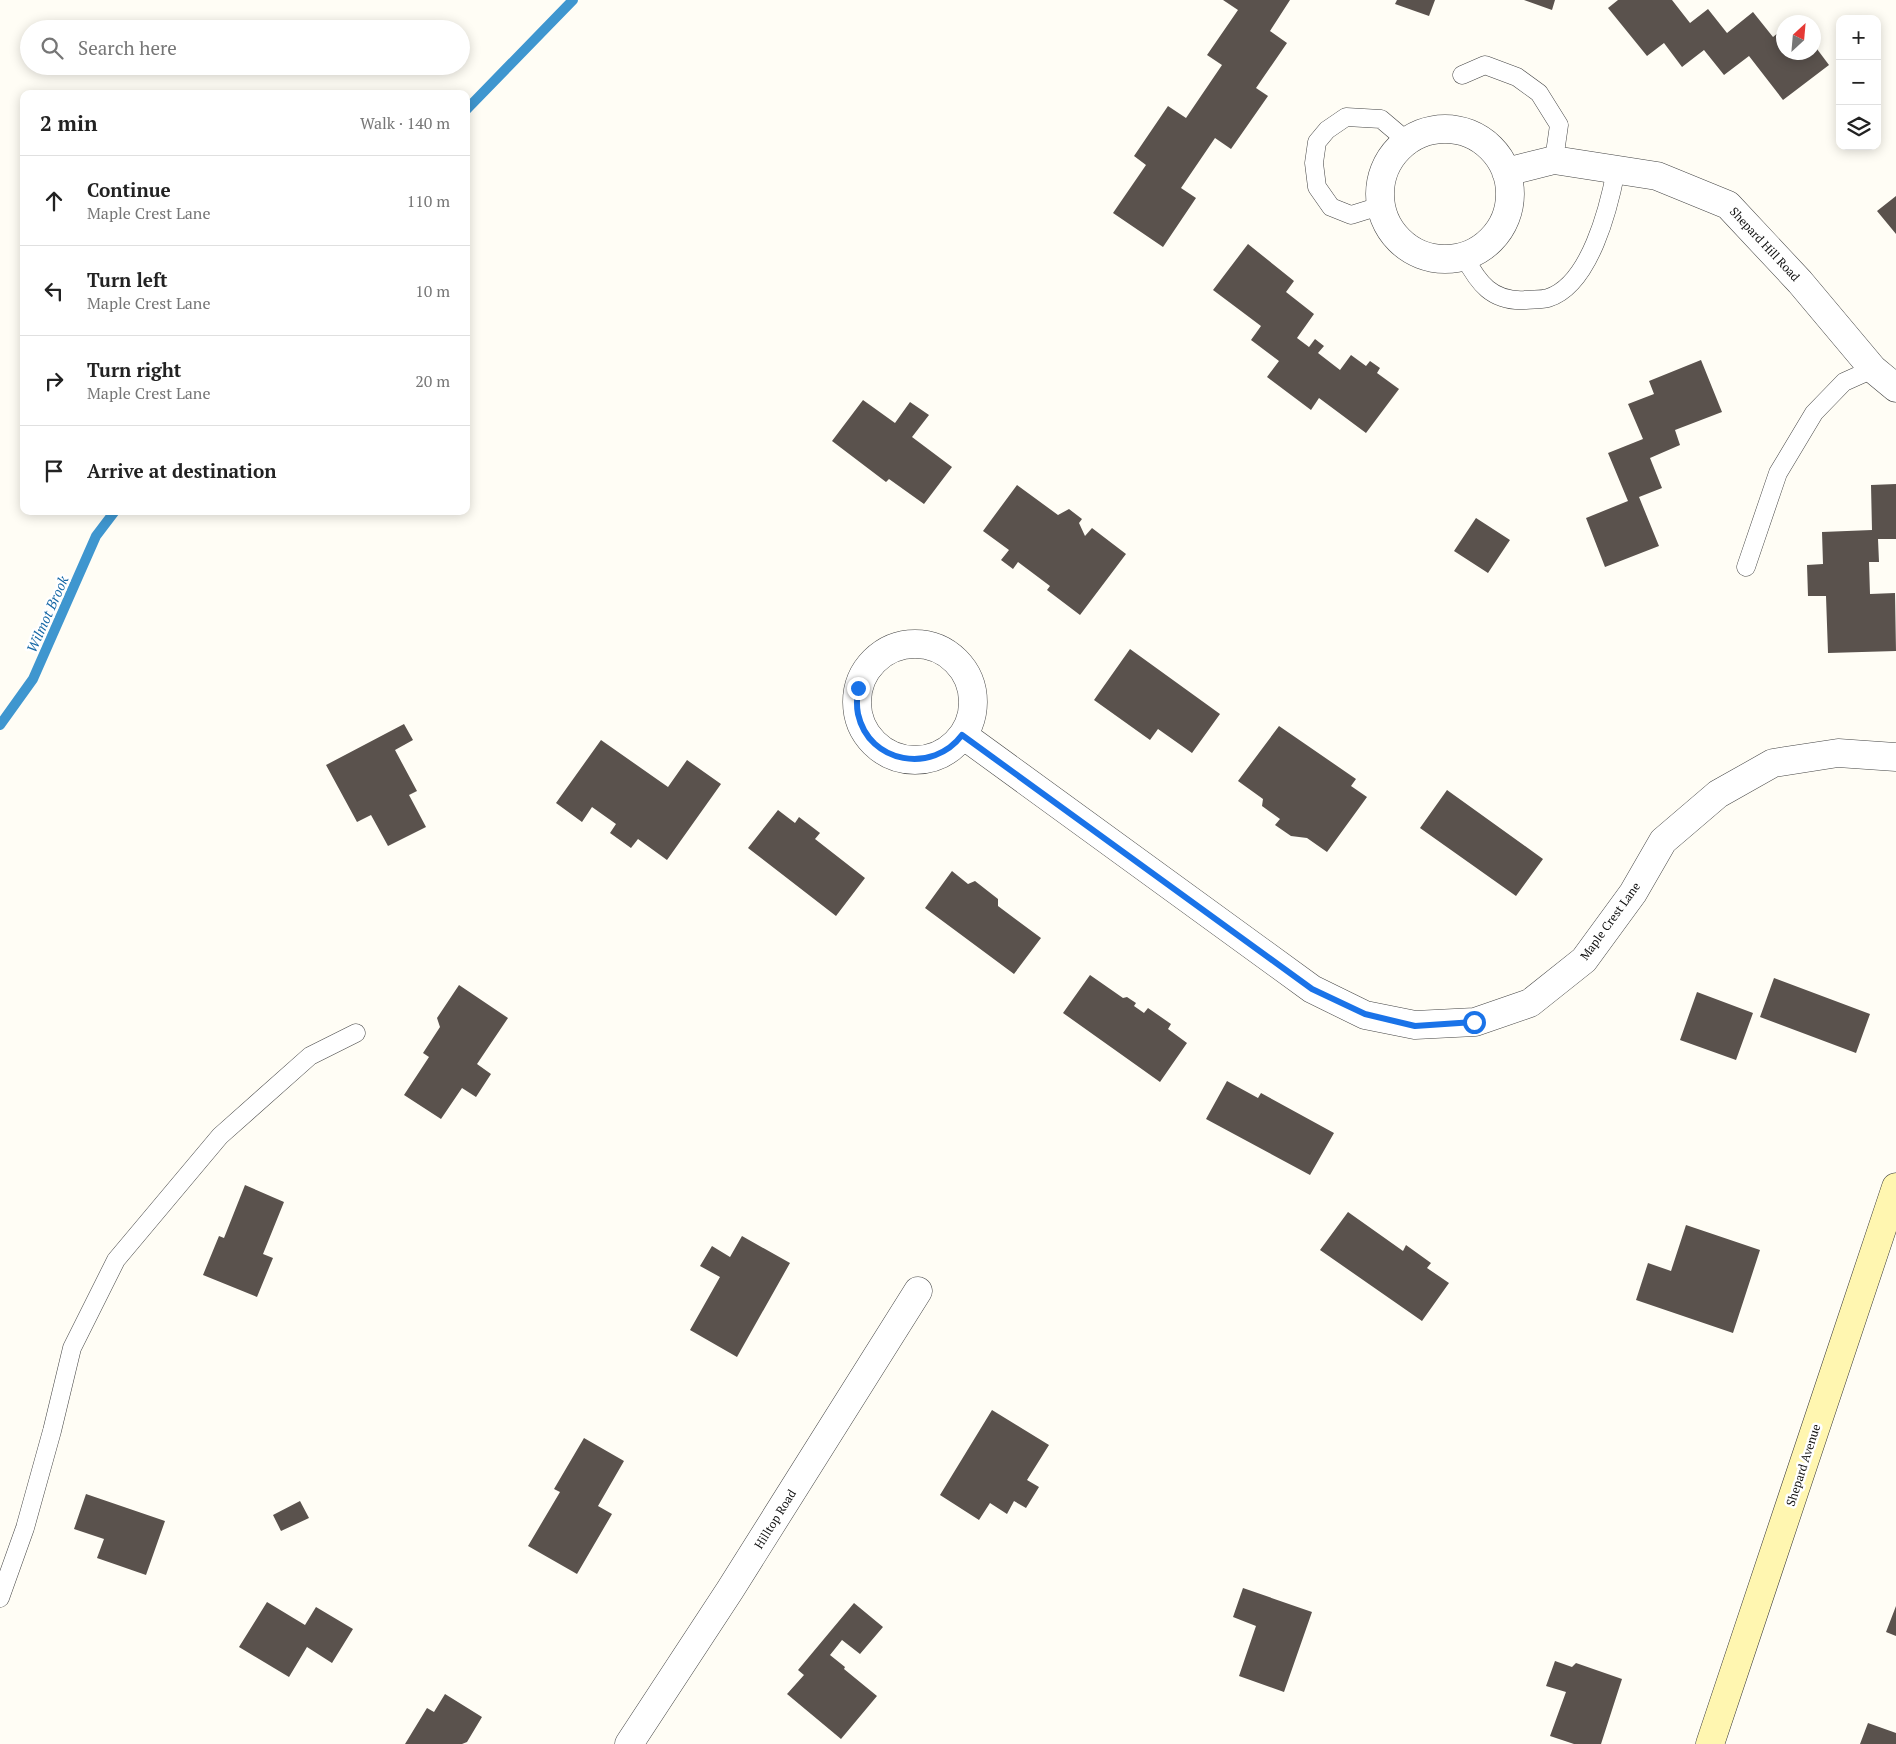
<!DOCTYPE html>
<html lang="en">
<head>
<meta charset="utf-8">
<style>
	:root { --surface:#fff; --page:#f2f2f2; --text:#222; --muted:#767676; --line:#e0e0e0 }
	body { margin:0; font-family:"PT Serif",serif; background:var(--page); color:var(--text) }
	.controls { position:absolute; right:15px; top:15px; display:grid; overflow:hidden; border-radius:10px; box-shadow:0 2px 12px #0003 }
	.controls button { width:45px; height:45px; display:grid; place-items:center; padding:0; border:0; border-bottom:1px solid var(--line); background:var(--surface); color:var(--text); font:25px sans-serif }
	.compass { position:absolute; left:1776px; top:15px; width:45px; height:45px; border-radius:50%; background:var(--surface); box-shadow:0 2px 12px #0003; rotate:26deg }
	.stop { position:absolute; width:15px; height:15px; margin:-11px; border:4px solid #1a73e8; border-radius:50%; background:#fff }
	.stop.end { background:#1a73e8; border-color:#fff; box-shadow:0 1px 5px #0008 }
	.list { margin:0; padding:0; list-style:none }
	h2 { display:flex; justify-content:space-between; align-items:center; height:65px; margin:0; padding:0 20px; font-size:21px }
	h2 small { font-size:16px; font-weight:400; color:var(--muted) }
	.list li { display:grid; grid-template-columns:32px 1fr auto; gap:15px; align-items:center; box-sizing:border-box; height:90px; padding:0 20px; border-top:1px solid var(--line) }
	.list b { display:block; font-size:19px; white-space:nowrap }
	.list p { margin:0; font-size:16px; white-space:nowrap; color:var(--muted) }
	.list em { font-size:16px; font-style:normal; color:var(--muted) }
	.icon { flex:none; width:28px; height:28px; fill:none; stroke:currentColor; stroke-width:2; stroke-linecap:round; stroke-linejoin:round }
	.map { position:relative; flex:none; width:1896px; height:1744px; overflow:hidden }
	.search { position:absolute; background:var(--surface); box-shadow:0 2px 12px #0003; left:20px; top:20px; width:450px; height:55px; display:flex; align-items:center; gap:12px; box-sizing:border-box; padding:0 18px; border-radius:28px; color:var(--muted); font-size:19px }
	.panel { position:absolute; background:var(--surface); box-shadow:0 2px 12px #0003; left:20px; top:90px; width:450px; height:425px; border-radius:10px }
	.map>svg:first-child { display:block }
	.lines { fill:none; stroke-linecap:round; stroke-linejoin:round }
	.stream { stroke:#3f96cf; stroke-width:10 }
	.building { fill:#5a524d }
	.lane-casing { stroke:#444; stroke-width:19 }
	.street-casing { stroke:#444; stroke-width:29 }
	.secondary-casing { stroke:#333; stroke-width:29 }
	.lane { stroke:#fff; stroke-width:18 }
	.street { stroke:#fff; stroke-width:28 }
	.secondary { stroke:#fff6b0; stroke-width:28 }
	.route { stroke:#1a73e8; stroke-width:6 }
	.labels { text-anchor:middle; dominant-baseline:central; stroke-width:5; stroke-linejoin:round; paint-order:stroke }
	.street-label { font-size:12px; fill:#111; stroke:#fff }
	.water-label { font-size:14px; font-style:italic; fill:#1768a6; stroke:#fff }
</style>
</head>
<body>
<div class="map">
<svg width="1896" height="1744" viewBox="0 0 1896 1744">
	<rect width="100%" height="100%" fill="#fffdf5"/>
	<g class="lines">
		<path class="stream" d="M 466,110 L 573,0
			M 0,725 L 33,679 L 96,536 L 115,511"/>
	</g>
	<path class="building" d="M 1223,0 L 1290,0 L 1270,31 L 1287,43 L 1256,88 L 1268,96 L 1231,149 L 1215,138 L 1181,188 L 1196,198 L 1163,247 L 1113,213 L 1146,165 L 1134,156 L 1168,106 L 1186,118 L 1222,65 L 1207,55 L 1238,10 Z
		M 1397,0 L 1435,0 L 1429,16 L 1395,4 Z
		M 1524,0 L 1555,0 L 1552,10 Z
		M 1618,0 L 1672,0 L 1690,23 L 1708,9 L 1727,33 L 1753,12 L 1773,37 L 1784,28 L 1784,52 L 1814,52 L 1814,45 L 1829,65 L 1783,100 L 1749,56 L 1724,75 L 1704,50 L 1682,67 L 1664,43 L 1647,56 L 1608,8 Z
		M 1896,196 L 1896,234 L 1877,211 Z
		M 1248,244 L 1294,281 L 1286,292 L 1314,314 L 1297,338 L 1309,347 L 1315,339 L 1324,346 L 1318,353 L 1340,370 L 1351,355 L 1366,366 L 1370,361 L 1380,368 L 1377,373 L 1399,389 L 1366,433 L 1319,398 L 1311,410 L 1267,377 L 1279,361 L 1251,340 L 1261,326 L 1213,290 Z
		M 1701,360 L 1722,412 L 1675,430 L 1680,445 L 1650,458 L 1662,488 L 1639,497 L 1659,546 L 1605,567 L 1586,518 L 1628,501 L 1608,453 L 1643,439 L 1628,404 L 1654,394 L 1649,381 Z
		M 863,400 L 895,423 L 910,402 L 929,415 L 912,437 L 952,467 L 924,504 L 889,479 L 886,482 L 832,441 Z
		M 1896,484 L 1896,539 L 1878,539 L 1879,562 L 1869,562 L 1870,594 L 1895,593 L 1896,651 L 1828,653 L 1826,596 L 1808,596 L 1807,565 L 1823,564 L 1822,532 L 1872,530 L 1871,485 Z
		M 1017,485 L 1058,515 L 1069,509 L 1082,519 L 1079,523 L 1085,536 L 1092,528 L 1126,554 L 1080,615 L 1047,590 L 1050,586 L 1018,562 L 1013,569 L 1001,560 L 1009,550 L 983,531 Z
		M 1476,518 L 1510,540 L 1488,573 L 1454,551 Z
		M 1130,649 L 1220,714 L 1192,753 L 1158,729 L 1150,740 L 1094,700 Z
		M 404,724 L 413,740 L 395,750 L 417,791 L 409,795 L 426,827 L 388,846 L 371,815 L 357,822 L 326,765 Z
		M 1279,726 L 1356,779 L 1351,786 L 1367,797 L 1327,852 L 1307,838 L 1291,836 L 1275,825 L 1280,819 L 1262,806 L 1263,799 L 1238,781 Z
		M 601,740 L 668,787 L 687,760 L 721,784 L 667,860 L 638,839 L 631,848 L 610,833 L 616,824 L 592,807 L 582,822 L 556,803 Z
		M 1447,790 L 1543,859 L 1516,896 L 1420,828 Z
		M 778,810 L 795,823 L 799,817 L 820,833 L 815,839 L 865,878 L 836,916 L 748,848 Z
		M 952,871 L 968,884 L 975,881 L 998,899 L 998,906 L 1041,938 L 1014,974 L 925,908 Z
		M 1090,975 L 1123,998 L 1127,997 L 1136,1003 L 1134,1006 L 1144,1013 L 1148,1008 L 1171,1024 L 1168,1029 L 1187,1043 L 1160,1082 L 1063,1013 Z
		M 1774,978 L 1870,1014 L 1856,1053 L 1760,1017 Z
		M 459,985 L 508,1018 L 477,1064 L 491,1074 L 476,1097 L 462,1088 L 441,1119 L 404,1095 L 429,1057 L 423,1053 L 440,1027 L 437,1018 Z
		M 1697,992 L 1753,1013 L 1736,1060 L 1680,1040 Z
		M 1227,1081 L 1258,1098 L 1261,1093 L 1334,1133 L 1310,1175 L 1206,1119 Z
		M 245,1185 L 284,1202 L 263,1254 L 273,1258 L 257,1297 L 203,1275 L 219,1236 L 224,1238 Z
		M 1348,1212 L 1403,1251 L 1406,1245 L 1431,1263 L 1427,1268 L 1449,1283 L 1422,1321 L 1320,1250 Z
		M 1686,1225 L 1760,1250 L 1733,1333 L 1636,1300 L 1648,1263 L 1671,1271 Z
		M 742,1236 L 790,1263 L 737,1357 L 690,1330 L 720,1277 L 700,1266 L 712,1246 L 730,1257 Z
		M 992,1410 L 1049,1445 L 1027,1480 L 1039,1487 L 1026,1508 L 1014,1501 L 1007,1514 L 990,1503 L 979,1520 L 940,1495 Z
		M 584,1438 L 624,1461 L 598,1506 L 612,1514 L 577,1574 L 528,1546 L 560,1492 L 554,1489 Z
		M 86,1494 L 165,1521 L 146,1575 L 97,1558 L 104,1539 L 74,1529 Z
		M 300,1501 L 309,1518 L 281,1531 L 273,1515 Z
		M 1243,1588 L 1312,1612 L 1284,1692 L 1239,1676 L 1256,1626 L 1233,1617 Z
		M 267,1602 L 305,1625 L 316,1607 L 353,1629 L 332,1663 L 307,1647 L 289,1677 L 239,1647 Z
		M 854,1603 L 883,1627 L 860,1654 L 842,1640 L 830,1655 L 845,1667 L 844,1669 L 877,1696 L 841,1739 L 787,1694 L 804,1675 L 798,1670 Z
		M 1896,1606 L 1896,1636 L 1886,1632 Z
		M 1555,1661 L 1572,1667 L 1576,1663 L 1622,1679 L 1601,1744 L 1574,1744 L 1550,1736 L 1566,1692 L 1546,1686 Z
		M 445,1694 L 482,1717 L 467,1742 L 462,1744 L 405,1744 L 427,1708 L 434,1712 Z
		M 1868,1723 L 1896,1733 L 1896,1744 L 1860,1744 Z"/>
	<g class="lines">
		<g class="lane-casing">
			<path id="lane" d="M 1462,75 L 1485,65 L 1517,77 L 1539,93 L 1559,125 L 1554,160
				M 1380,206 L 1351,215 L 1331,207 L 1317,187 L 1314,163 L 1317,142 L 1327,130 L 1346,117 L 1381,119 L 1407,141
				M 1464,256 C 1478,283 1492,302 1525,300 C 1532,299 1542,300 1548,298 C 1590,285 1609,207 1616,170
				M 1746,567 L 1778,473 L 1814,413 L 1844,382 L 1873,369
				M 0,1598 L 25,1528 L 52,1431 L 72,1348 L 116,1260 L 220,1136 L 310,1056 L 356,1033"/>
		</g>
		<g class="street-casing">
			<path id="street" d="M1380 194a65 65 0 1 1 130 0a65 65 0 1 1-130 0Z
				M 1506,172 L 1554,160 L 1657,176 L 1728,205 L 1800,282 L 1873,369 L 1896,388
				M857 702a58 58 0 1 1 116 0a58 58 0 1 1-116 0Z
				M 963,735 L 1312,989 L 1365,1015 L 1415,1025 L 1475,1022 L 1530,1003 L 1584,960 L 1633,893 L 1663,841 L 1718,794 L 1773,763 L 1838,753 L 1896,757
				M 629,1744 L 730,1590 L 918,1291"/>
		</g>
		<g class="secondary-casing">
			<path id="secondary" d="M 1710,1744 L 1896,1187"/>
		</g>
		<use href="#lane" class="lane"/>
		<use href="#street" class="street"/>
		<use href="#secondary" class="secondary"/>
	</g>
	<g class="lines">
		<path class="route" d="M 858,688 C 857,696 856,705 858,714 C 869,764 933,774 962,735 L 1312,989 L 1365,1014 L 1415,1026 L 1474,1022"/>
	</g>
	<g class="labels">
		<g class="street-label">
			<text transform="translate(1765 244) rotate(47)">Shepard Hill Road</text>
			<text transform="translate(1610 921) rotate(-54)">Maple Crest Lane</text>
			<text transform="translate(1803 1465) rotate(-72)">Shepard Avenue</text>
			<text transform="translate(775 1519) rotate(-58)">Hilltop Road</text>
		</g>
		<g class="water-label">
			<text transform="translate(47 614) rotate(-66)">Wilmot Brook</text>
		</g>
	</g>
</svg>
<div class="controls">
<button>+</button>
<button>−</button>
<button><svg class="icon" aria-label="layers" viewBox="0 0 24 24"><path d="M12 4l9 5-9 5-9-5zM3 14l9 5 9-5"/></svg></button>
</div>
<svg class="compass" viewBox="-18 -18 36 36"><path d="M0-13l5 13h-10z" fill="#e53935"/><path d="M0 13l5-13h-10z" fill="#767676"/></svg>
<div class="stop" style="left:1474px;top:1022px"></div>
<div class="stop end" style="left:858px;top:688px"></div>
<div class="search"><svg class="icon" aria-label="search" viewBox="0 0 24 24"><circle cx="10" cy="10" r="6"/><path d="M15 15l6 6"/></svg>Search here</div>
<section class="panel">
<h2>2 min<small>Walk · 140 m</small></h2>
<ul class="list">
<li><svg class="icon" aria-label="ahead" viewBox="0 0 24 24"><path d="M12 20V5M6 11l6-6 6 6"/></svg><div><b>Continue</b><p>Maple Crest Lane</p></div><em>110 m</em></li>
<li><svg class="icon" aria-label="left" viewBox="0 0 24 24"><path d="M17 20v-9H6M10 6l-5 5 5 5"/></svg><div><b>Turn left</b><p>Maple Crest Lane</p></div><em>10 m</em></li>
<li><svg class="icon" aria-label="right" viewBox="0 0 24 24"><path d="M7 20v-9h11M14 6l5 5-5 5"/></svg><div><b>Turn right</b><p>Maple Crest Lane</p></div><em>20 m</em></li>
<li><svg class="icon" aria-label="arrive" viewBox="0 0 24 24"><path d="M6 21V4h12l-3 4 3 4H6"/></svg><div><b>Arrive at destination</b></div></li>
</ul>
</section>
</div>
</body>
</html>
